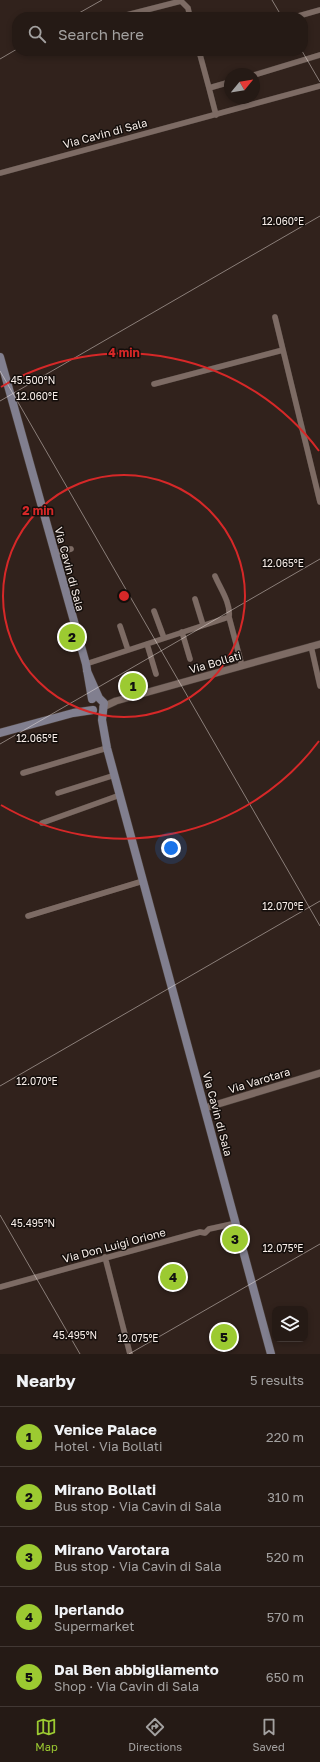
<!DOCTYPE html>
<html lang="en">
<head>
<meta charset="utf-8">
<style>
	:root { --surface:#251a15; --page:#2d231e; --text:#f1f3f6; --muted:#a3a1a0; --line:#423834; --accent:#9cca31 }
	body { margin:0; font-family:"Golos Text",sans-serif; background:var(--page); color:var(--text) }
	.controls { position:absolute; right:12px; bottom:12px; display:grid; overflow:hidden; border-radius:8px; box-shadow:0 2px 6px #0003 }
	.controls button { width:36px; height:36px; display:grid; place-items:center; padding:0; border:0; border-bottom:1px solid var(--line); background:var(--surface); color:var(--text); font:20px sans-serif }
	.compass { position:absolute; left:224px; top:68px; width:36px; height:36px; border-radius:50%; background:var(--surface); box-shadow:0 2px 6px #0003; rotate:60deg }
	.you { position:absolute; left:171px; top:848px; width:14px; height:14px; margin:-10px; border:3px solid #fff; border-radius:50%; background:#1a73e8; box-shadow:0 0 0 6px #1a73e833 }
	.badge { display:grid; place-items:center; width:26px; height:26px; border-radius:50%; background:var(--accent); color:#111; font-size:13px; font-weight:700 }
	.pin { position:absolute; translate:-50% -50%; border:2px solid #fff; box-shadow:0 1px 4px #0006 }
	.list { margin:0; padding:0; list-style:none }
	h2 { display:flex; justify-content:space-between; align-items:center; height:52px; margin:0; padding:0 16px; font-size:17px }
	h2 small { font-size:13px; font-weight:400; color:var(--muted) }
	.list li { display:grid; grid-template-columns:26px 1fr auto; gap:12px; align-items:center; box-sizing:border-box; height:60px; padding:0 16px; border-top:1px solid var(--line) }
	.list b { display:block; font-size:15px; white-space:nowrap }
	.list p { margin:0; font-size:13px; white-space:nowrap; color:var(--muted) }
	.list em { font-size:13px; font-style:normal; color:var(--muted) }
	.icon { flex:none; width:22px; height:22px; fill:none; stroke:currentColor; stroke-width:2; stroke-linecap:round; stroke-linejoin:round }
	.map { position:relative; flex:none; width:320px; height:1354px; overflow:hidden }
	.search { position:absolute; background:var(--surface); box-shadow:0 2px 6px #0003; left:12px; right:12px; top:12px; height:44px; display:flex; align-items:center; gap:10px; box-sizing:border-box; padding:0 14px; border-radius:16px; color:var(--muted); font-size:15px }
	.sheet { height:352px; background:var(--surface) }
	nav { display:flex; justify-content:space-around; align-items:center; box-sizing:border-box; height:56px; border-top:1px solid var(--line); background:var(--surface); font-size:11px; color:var(--muted) }
	nav a { display:grid; justify-items:center; gap:2px }
	nav .on { color:var(--accent) }
	.map>svg:first-child { display:block }
	.lines { fill:none; stroke-linecap:round; stroke-linejoin:round }
	.minor-casing { stroke:#4a3e38; stroke-width:6 }
	.tertiary-casing { stroke:#4a3e38; stroke-width:8 }
	.secondary-casing { stroke:#4a3e38; stroke-width:9 }
	.minor { stroke:#7d6b64; stroke-width:5.5 }
	.tertiary { stroke:#7d6b64; stroke-width:7 }
	.secondary { stroke:#817f8f; stroke-width:8 }
	.ticks { fill:none; stroke:#f9efea; stroke-width:1; stroke-opacity:0.45 }
	.ring { fill:none; stroke:#d62828; stroke-width:2 }
	.labels { text-anchor:middle; dominant-baseline:central; stroke-width:3; stroke-linejoin:round; paint-order:stroke }
	.street-label { font-size:11px; fill:#f9efea; stroke:#140e0b }
	.ticks-label { font-size:10px; text-anchor:middle; fill:#f9efea; stroke:#140e0b; stroke-width:3; stroke-linejoin:round; paint-order:stroke }
	.centre { fill:#d62828; stroke:#140e0b; stroke-width:2 }
	.ring-label { font-size:12px; text-anchor:middle; font-weight:bold; fill:#d62828; stroke:#140e0b; stroke-width:3; stroke-linejoin:round; paint-order:stroke }
</style>
</head>
<body>
<div class="map">
<svg width="320" height="1354" viewBox="0 0 320 1354">
	<rect width="100%" height="100%" fill="#31221c"/>
	<g class="lines">
		<g class="minor-casing">
			<path id="minor" d="M 119,17 L 181,1 L 188,8 L 190,17
				M 295,17 L 320,10
				M 199,51 L 209,88
				M 254,75 L 320,55
				M 216,115 L 209,88 L 230,82
				M 0,173 L 320,86
				M 275,317 L 320,502
				M 154,384 L 283,350
				M 54,553 L 71,549
				M 215,576 C 220,588 231,603 229,617
				M 195,599 L 203,625
				M 154,611 L 164,638
				M 120,626 L 128,650
				M 182,632 L 190,659
				M 147,644 L 156,674
				M 311,646 L 320,686
				M 86,664 L 229,617 L 242,666
				M 23,773 L 107,748
				M 58,793 L 115,775
				M 42,823 L 120,795
				M 28,916 L 143,881
				M 105,1257 L 130,1354
				M 0,1287 L 200,1232 L 205,1233 L 209,1229 L 232,1224"/>
		</g>
		<g class="tertiary-casing">
			<path id="tertiary" d="M 103,707 L 116,701 L 320,644
				M 205,1108 L 320,1073"/>
		</g>
		<g class="secondary-casing">
			<path id="secondary" d="M 0,357 L 86,664 L 92,699
				M 87,671 L 99,698 L 104,703 L 102,720 L 107,748 L 271,1354
				M 0,733 L 73,713 L 93,710"/>
		</g>
		<use href="#minor" class="minor"/>
		<use href="#tertiary" class="tertiary"/>
		<use href="#secondary" class="secondary"/>
	</g>
	<path class="ticks" d="M 272,0 L 282,17M 72,17 L 102,0M 302,51 L 320,82M 0,59 L 17,49M 0,371 L 320,926M 0,401 L 320,216M 0,744 L 320,559M 0,1086 L 320,901M 0,1215 L 80,1354M 129,1354 L 320,1244"/>
	<g class="ring">
		<circle cx="124" cy="596" r="121"/>
		<path d="M319 741A243 243 0 0 1 1 805M1 387A243 243 0 0 1 319 451"/>
	</g>
	<g class="labels">
		<g class="street-label">
			<text transform="translate(105 133) rotate(-15)">Via Cavin di Sala</text>
			<text transform="translate(70 569) rotate(75)">Via Cavin di Sala</text>
			<text transform="translate(215 662) rotate(-16)">Via Bollati</text>
			<text transform="translate(259 1080) rotate(-17)">Via Varotara</text>
			<text transform="translate(218 1114) rotate(75)">Via Cavin di Sala</text>
			<text transform="translate(114 1245) rotate(-15)">Via Don Luigi Orione</text>
		</g>
	</g>
	<g class="ticks-label">
		<text x="283" y="225">12.060°E</text>
		<text x="33" y="384">45.500°N</text>
		<text x="37" y="400">12.060°E</text>
		<text x="283" y="567">12.065°E</text>
		<text x="37" y="742">12.065°E</text>
		<text x="283" y="910">12.070°E</text>
		<text x="37" y="1085">12.070°E</text>
		<text x="33" y="1227">45.495°N</text>
		<text x="283" y="1252">12.075°E</text>
		<text x="75" y="1339">45.495°N</text>
		<text x="138" y="1342">12.075°E</text>
	</g>
	<circle cx="124" cy="596" r="6" class="centre"/>
	<g class="ring-label">
		<text x="124" y="357">4 min</text>
		<text x="38" y="515">2 min</text>
	</g>
</svg>
<div class="controls">
<button><svg class="icon" aria-label="layers" viewBox="0 0 24 24"><path d="M12 4l9 5-9 5-9-5zM3 14l9 5 9-5"/></svg></button>
</div>
<svg class="compass" viewBox="-18 -18 36 36"><path d="M0-13l5 13h-10z" fill="#e53935"/><path d="M0 13l5-13h-10z" fill="#a3a1a0"/></svg>
<div class="you"></div>
<div class="pin badge" style="left:133px;top:686px">1</div>
<div class="pin badge" style="left:72px;top:637px">2</div>
<div class="pin badge" style="left:235px;top:1239px">3</div>
<div class="pin badge" style="left:173px;top:1277px">4</div>
<div class="pin badge" style="left:224px;top:1337px">5</div>
<div class="search"><svg class="icon" aria-label="search" viewBox="0 0 24 24"><circle cx="10" cy="10" r="6"/><path d="M15 15l6 6"/></svg>Search here</div>
</div>
<section class="sheet">
<h2>Nearby<small>5 results</small></h2>
<ul class="list">
<li><span class="badge">1</span><div><b>Venice Palace</b><p>Hotel · Via Bollati</p></div><em>220 m</em></li>
<li><span class="badge">2</span><div><b>Mirano Bollati</b><p>Bus stop · Via Cavin di Sala</p></div><em>310 m</em></li>
<li><span class="badge">3</span><div><b>Mirano Varotara</b><p>Bus stop · Via Cavin di Sala</p></div><em>520 m</em></li>
<li><span class="badge">4</span><div><b>Iperlando</b><p>Supermarket</p></div><em>570 m</em></li>
<li><span class="badge">5</span><div><b>Dal Ben abbigliamento</b><p>Shop · Via Cavin di Sala</p></div><em>650 m</em></li>
</ul>
</section>
<nav>
<a class="on"><svg class="icon" aria-label="map" viewBox="0 0 24 24"><path d="M3 6l6-2 6 2 6-2v14l-6 2-6-2-6 2zM9 4v14M15 6v14"/></svg>Map</a>
<a><svg class="icon" aria-label="directions" viewBox="0 0 24 24"><path d="M12 3l9 9-9 9-9-9zM9 14v-3h6M13 9l2 2-2 2"/></svg>Directions</a>
<a><svg class="icon" aria-label="saved" viewBox="0 0 24 24"><path d="M7 4h10v16l-5-4-5 4z"/></svg>Saved</a>
</nav>
</body>
</html>
